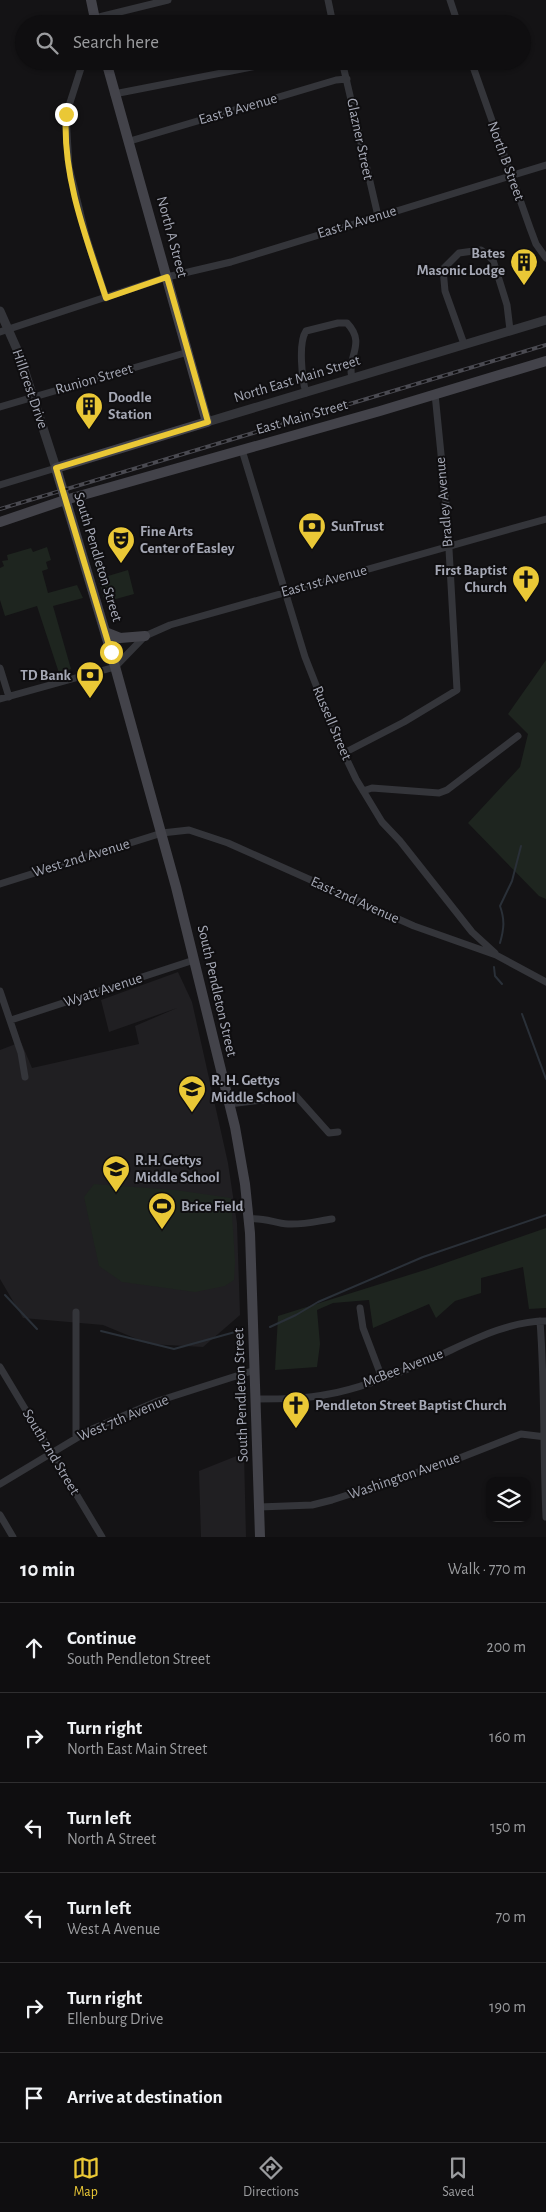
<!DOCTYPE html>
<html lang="en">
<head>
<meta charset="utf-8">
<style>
	:root { --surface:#0f0e10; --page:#181719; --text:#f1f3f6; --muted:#9b9c9f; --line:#2f2e30; --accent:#eac836 }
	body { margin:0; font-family:"Alegreya Sans",sans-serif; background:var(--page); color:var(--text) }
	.controls { position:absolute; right:15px; bottom:15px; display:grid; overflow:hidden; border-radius:10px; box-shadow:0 1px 4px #0004 }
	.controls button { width:45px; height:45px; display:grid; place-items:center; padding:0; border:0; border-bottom:1px solid var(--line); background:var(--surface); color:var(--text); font:25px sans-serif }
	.stop { position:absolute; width:15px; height:15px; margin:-11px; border:4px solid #eac836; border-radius:50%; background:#fff }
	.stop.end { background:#eac836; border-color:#fff; box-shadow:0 1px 5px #0008 }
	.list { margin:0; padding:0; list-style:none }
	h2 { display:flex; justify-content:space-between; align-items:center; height:65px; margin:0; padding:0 20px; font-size:21px }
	h2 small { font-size:16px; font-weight:400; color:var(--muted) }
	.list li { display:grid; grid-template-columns:32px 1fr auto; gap:15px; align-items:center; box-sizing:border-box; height:90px; padding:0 20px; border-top:1px solid var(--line) }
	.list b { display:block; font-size:19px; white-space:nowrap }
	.list p { margin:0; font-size:16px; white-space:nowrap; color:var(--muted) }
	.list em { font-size:16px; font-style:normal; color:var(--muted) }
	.icon { flex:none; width:28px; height:28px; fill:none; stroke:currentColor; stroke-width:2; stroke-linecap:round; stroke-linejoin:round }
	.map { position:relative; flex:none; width:546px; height:1537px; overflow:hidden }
	.search { position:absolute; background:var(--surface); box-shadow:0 1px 4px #0004; left:15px; right:15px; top:15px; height:55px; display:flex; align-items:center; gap:12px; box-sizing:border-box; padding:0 18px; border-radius:28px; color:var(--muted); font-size:19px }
	.sheet { height:605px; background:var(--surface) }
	nav { display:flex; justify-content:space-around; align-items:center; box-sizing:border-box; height:70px; border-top:1px solid var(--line); background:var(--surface); font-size:14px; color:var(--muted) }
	nav a { display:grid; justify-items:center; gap:2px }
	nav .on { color:var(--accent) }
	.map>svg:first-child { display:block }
	.built { fill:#201f22 }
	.green { fill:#1e251f }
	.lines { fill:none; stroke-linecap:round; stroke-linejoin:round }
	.stream { stroke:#2a3038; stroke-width:2 }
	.minor { stroke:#34353a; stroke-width:7 }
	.tertiary { stroke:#34353a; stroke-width:9 }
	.secondary { stroke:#43434a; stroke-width:10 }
	.rail-casing { stroke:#4a4a51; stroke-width:4 }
	.rail { stroke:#0f0e10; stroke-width:2; stroke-dasharray:5.5; stroke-linecap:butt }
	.route { stroke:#eac836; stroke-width:6 }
	.labels { text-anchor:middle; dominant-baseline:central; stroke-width:4; stroke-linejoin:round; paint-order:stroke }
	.street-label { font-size:15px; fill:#a5a8b5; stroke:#0f0e10 }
	.poi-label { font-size:15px; font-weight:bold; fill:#a5a8b5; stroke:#0f0e10; text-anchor:start }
</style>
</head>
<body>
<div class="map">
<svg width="546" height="1537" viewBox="0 0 546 1537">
	<rect width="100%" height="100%" fill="#141315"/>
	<path class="built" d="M 178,972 L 192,1002 L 228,1163 L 237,1223 L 240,1315 L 203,1347 L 149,1344 L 103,1325 L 23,1318 L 0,1279 L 0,1050 L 21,1042 L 32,1068 L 139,1044 L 135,1026 L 177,1008 L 109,1032 L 101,1000 Z
		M 244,1453 L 246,1537 L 201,1537 L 199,1471 Z"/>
	<path class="green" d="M 47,547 L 51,560 L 46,562 L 48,569 L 42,571 L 48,593 L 77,585 L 83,598 L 53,606 L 71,669 L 59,673 L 37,606 L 5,616 L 0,600 L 0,568 L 4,566 L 2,561 L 8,560 L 7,555 L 31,548 L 33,552 Z
		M 128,570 L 134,594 L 105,602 L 98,579 Z
		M 546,660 L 546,899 L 539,896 L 468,823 L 520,767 L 528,734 L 508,714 Z
		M 94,1184 L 175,1190 L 231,1198 L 235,1261 L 234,1280 L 225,1286 L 195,1292 L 122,1282 L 99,1266 L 84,1197 Z
		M 546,1228 L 546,1308 L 529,1309 L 523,1267 L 481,1278 L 481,1293 L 455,1301 L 436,1318 L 429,1304 L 373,1328 L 369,1300 L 333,1303 L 317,1310 L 320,1344 L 317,1367 L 275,1370 L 278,1316 L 428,1269 Z"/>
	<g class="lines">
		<path class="stream" d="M 500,943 C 504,929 505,920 500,906 L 512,881 L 521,846
			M 494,967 L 495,976 L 502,984
			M 522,1014 L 546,1079
			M 5,1295 L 37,1329
			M 270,1327 L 296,1315 L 318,1302 L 423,1257 L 546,1215
			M 101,1331 L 174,1349 L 235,1332"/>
		<path class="minor" d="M 328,0 L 333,24
			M 450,0 L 458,24
			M 95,18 L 168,0
			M 86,61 L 82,65 L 66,115 L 69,167 L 86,236 L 106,298
			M 342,61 L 378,216
			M 471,61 L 530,228 L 536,244 L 546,258
			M 114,94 L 283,61
			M 130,141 L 336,80 L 347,79
			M 0,332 L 167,277 L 231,262 L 546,165
			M 464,344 L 445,291 L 443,269 L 459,253 L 481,250 L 493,260 L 507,305 L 510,330
			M 306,393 C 302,379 298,343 306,331 L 338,323 L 347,323 C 367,344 346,357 352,377
			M 0,407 L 188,352
			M 242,450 L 305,657 L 338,741 L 356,779 L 382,822 L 400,841 L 472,932 L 495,953
			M 0,485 L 56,468
			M 0,668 L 9,697
			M 0,699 L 115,667 L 145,636 L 170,625 L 546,519
			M 344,753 L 404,722 L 457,690 L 447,514 L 435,394
			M 363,791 L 372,788 L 439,793 L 447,790 L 518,736
			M 0,884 L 162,833 L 189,830 L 228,843 L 414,926 L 496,955 L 546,982
			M 0,991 L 21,1053 L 25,1077
			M 11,1020 L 194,960
			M 229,1104 L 296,1096 L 329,1133 L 338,1132
			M 249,1219 C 264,1217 274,1223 288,1224 C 303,1225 318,1221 332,1219
			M 360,1308 L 363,1328 L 382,1378
			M 76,1312 L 76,1438
			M 540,1321 C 545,1386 543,1452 546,1517
			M 0,1367 L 102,1537
			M 256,1399 C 281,1399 305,1399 329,1394 C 359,1389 399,1373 427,1361 C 464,1345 504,1321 546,1321
			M 0,1484 L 90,1430 L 158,1401 L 255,1370
			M 259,1507 L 312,1505 L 332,1500 L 452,1461 L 521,1434 L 546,1437
			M 0,1515 L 13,1537"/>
		<path class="tertiary" d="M 0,311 L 19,354 L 56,468
			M 207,422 L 546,320"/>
		<path class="secondary" d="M 91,0 L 96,24
			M 106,61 L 207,422 L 56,468 L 111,652 L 176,887 L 235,1127 L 245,1184 L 250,1233 L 260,1537
			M 0,522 L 65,500 L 380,411 L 546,361
			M 105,632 L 120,638 L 145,636"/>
		<g class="rail-casing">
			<path id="rail" d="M 0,509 L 546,345"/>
		</g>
		<use href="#rail" class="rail"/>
	</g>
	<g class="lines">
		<path class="route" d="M 66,114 C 62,177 87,240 106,298 L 167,277 L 208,422 L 56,468 L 111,652"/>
	</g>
	<defs>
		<g id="building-pin" transform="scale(1.4375)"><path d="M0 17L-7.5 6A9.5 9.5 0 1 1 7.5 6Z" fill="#eac836" stroke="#0f0e10"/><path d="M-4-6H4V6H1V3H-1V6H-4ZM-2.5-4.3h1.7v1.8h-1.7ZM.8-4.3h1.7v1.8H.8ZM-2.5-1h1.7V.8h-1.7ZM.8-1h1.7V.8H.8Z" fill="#111"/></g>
		<g id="bank-pin" transform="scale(1.4375)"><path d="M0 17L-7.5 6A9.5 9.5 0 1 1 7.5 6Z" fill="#eac836" stroke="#0f0e10"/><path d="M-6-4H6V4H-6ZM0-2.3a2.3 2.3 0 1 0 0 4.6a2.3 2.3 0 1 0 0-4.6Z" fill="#111"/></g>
		<g id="theatre-pin" transform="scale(1.4375)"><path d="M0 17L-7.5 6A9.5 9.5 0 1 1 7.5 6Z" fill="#eac836" stroke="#0f0e10"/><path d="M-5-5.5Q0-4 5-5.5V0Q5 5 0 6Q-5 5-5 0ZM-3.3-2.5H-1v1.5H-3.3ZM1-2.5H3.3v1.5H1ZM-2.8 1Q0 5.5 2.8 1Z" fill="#111"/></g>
		<g id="church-pin" transform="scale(1.4375)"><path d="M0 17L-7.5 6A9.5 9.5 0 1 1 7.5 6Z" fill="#eac836" stroke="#0f0e10"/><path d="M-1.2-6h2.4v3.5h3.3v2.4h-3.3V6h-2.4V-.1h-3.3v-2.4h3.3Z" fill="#111"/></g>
		<g id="school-pin" transform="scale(1.4375)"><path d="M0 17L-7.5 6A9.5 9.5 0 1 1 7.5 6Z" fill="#eac836" stroke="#0f0e10"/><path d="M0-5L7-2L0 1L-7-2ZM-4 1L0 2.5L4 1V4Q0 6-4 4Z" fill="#111"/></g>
		<g id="stadium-pin" transform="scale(1.4375)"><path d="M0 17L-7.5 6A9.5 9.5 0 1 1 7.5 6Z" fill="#eac836" stroke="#0f0e10"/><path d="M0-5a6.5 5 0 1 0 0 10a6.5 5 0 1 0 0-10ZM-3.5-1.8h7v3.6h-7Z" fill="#111"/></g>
	</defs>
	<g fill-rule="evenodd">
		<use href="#building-pin" x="524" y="262"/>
		<use href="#building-pin" x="89" y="406"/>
		<use href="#bank-pin" x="312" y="526"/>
		<use href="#theatre-pin" x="121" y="540"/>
		<use href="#church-pin" x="526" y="579"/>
		<use href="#bank-pin" x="90" y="675"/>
		<use href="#school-pin" x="192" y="1089"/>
		<use href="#school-pin" x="116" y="1169"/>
		<use href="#stadium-pin" x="162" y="1206"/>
		<use href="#church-pin" x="296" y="1405"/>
	</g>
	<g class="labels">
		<g class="street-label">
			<text transform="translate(238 109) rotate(-16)">East B Avenue</text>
			<text transform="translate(360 139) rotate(78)">Glazner Street</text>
			<text transform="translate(506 161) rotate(70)">North B Street</text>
			<text transform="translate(357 222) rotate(-17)">East A Avenue</text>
			<text transform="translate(172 237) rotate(75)">North A Street</text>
			<text transform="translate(94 379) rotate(-16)">Runion Street</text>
			<text transform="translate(297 379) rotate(-17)">North East Main Street</text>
			<text transform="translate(30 389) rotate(71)">Hillcrest Drive</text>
			<text transform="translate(302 417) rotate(-16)">East Main Street</text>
			<text transform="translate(444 502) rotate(-95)">Bradley Avenue</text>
			<text transform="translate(98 557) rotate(73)">South Pendleton Street</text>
			<text transform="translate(324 581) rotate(-15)">East 1st Avenue</text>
			<text transform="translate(332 723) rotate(67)">Russell Street</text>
			<text transform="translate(81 858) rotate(-17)">West 2nd Avenue</text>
			<text transform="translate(355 900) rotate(24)">East 2nd Avenue</text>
			<text transform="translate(103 990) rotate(-18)">Wyatt Avenue</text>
			<text transform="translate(217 991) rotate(77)">South Pendleton Street</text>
			<text transform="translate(403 1368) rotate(-21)">McBee Avenue</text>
			<text transform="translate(241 1395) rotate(-92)">South Pendleton Street</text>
			<text transform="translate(123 1418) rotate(-23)">West 7th Avenue</text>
			<text transform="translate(51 1452) rotate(59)">South 2nd Street</text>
			<text transform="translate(404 1476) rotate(-19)">Washington Avenue</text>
		</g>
		<g class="poi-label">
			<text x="505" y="253" text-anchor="end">Bates<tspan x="505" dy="17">Masonic Lodge</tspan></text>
			<text x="108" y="397">Doodle<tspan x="108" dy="17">Station</tspan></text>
			<text x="331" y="526">SunTrust</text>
			<text x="140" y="531">Fine Arts<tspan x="140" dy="17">Center of Easley</tspan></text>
			<text x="507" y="570" text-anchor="end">First Baptist<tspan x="507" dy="17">Church</tspan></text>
			<text x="71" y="675" text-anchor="end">TD Bank</text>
			<text x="211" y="1080">R. H. Gettys<tspan x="211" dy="17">Middle School</tspan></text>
			<text x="135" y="1160">R.H. Gettys<tspan x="135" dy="17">Middle School</tspan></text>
			<text x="181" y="1206">Brice Field</text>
			<text x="315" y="1405">Pendleton Street Baptist Church</text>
		</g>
	</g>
</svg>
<div class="controls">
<button><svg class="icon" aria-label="layers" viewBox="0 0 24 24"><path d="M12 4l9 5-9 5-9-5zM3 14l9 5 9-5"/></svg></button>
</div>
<div class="stop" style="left:111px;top:652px"></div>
<div class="stop end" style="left:66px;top:114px"></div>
<div class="search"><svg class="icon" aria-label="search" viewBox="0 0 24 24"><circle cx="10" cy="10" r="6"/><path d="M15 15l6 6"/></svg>Search here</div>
</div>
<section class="sheet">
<h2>10 min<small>Walk · 770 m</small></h2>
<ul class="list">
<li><svg class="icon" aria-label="ahead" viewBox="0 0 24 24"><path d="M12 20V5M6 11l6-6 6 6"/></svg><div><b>Continue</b><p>South Pendleton Street</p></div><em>200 m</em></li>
<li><svg class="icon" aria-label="right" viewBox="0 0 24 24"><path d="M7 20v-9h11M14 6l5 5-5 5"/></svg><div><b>Turn right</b><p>North East Main Street</p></div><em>160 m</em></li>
<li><svg class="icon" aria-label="left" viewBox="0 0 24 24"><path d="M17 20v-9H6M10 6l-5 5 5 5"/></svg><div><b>Turn left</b><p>North A Street</p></div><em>150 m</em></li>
<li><svg class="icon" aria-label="left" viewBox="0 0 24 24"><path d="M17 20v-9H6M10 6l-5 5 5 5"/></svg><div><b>Turn left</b><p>West A Avenue</p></div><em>70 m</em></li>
<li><svg class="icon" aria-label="right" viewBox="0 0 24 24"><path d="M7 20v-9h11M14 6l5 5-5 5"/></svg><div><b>Turn right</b><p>Ellenburg Drive</p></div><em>190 m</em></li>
<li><svg class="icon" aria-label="arrive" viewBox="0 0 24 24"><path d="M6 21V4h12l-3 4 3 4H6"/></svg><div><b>Arrive at destination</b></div></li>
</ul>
</section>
<nav>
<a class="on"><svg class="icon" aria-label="map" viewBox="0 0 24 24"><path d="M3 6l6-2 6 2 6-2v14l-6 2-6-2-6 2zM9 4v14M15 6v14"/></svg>Map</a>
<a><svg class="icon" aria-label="directions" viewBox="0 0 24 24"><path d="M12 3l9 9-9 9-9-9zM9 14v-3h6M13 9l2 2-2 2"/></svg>Directions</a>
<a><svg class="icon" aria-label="saved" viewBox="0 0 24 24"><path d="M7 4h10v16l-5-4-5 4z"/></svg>Saved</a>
</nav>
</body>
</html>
